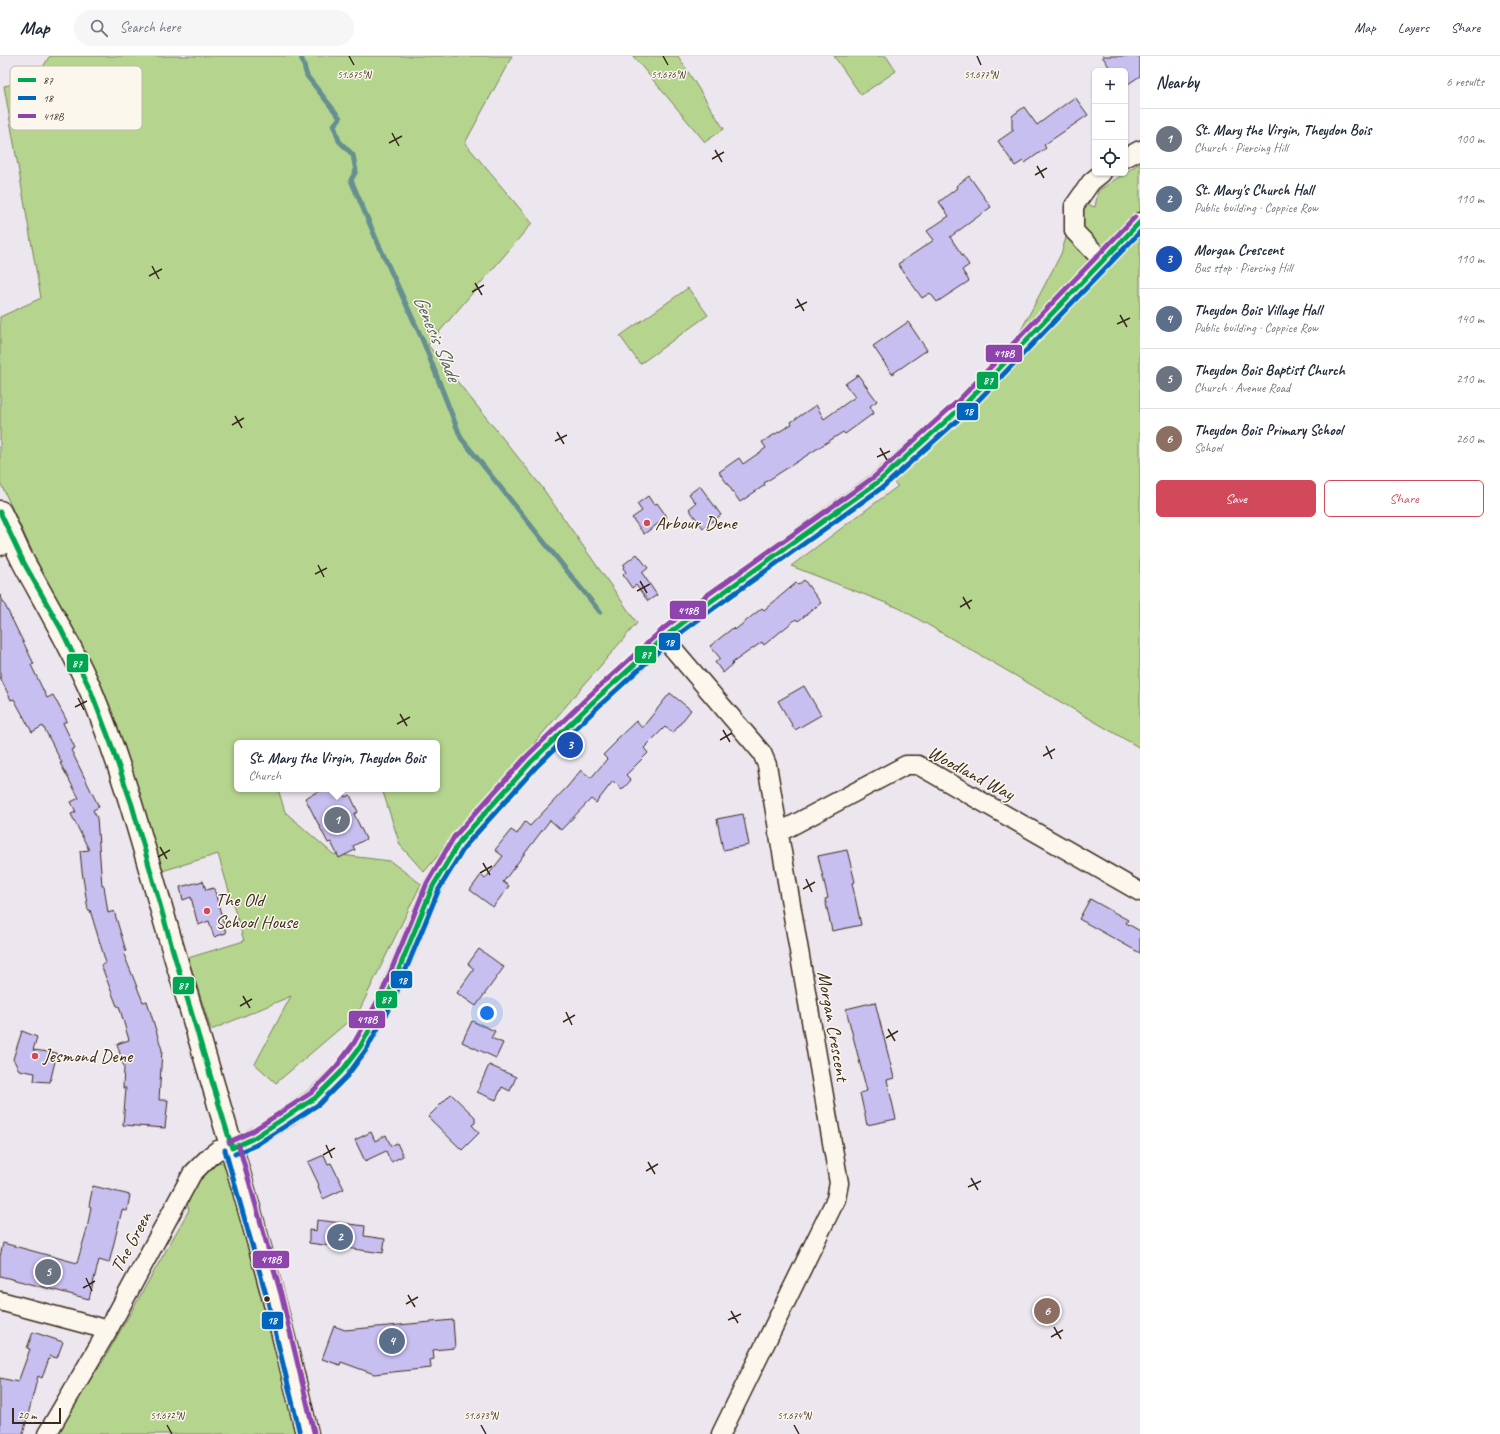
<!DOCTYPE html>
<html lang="en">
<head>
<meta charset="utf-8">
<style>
	:root { --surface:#fff; --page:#f6f6f7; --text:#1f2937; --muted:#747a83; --line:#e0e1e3; --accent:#d1495b }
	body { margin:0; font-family:Caveat,sans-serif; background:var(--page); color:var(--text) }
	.controls { position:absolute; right:12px; top:12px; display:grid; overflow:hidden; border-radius:6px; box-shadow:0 1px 3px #0004 }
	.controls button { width:36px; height:36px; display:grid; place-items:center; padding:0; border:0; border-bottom:1px solid var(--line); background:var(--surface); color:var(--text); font:20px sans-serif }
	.scale { position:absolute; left:12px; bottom:10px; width:49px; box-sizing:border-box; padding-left:4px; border:2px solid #3b2a1e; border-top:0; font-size:11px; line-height:14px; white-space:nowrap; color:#3b2a1e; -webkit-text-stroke:3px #fbf7ec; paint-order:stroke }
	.you { position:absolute; left:487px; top:957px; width:14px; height:14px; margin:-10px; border:3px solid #fff; border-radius:50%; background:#1a73e8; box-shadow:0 0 0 6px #1a73e833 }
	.badge { display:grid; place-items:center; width:26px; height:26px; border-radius:50%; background:var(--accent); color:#fff; font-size:13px; font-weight:700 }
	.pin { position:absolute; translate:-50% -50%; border:2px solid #fff; box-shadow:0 1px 4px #0006 }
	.popup { position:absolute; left:234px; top:684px; width:206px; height:52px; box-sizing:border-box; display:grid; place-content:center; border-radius:6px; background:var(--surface); filter:drop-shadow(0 1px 3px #0005); font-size:13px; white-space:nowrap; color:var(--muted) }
	.popup b { font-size:15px; color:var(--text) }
	.popup::after { content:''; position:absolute; left:50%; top:100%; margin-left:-8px; border:8px solid transparent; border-top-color:var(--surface) }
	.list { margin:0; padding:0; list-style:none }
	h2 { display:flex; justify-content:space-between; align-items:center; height:52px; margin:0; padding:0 16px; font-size:17px }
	h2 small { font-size:13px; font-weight:400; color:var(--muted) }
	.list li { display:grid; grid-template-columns:26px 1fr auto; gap:12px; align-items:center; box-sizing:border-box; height:60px; padding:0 16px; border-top:1px solid var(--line) }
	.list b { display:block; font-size:15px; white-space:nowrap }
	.list p { margin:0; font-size:13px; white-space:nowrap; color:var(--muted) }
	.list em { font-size:13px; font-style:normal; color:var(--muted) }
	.actions { display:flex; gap:8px; padding:12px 16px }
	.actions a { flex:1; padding:9px 0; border:1px solid var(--accent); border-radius:6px; text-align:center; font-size:14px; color:var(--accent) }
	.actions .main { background:var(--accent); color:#fff }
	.icon { flex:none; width:22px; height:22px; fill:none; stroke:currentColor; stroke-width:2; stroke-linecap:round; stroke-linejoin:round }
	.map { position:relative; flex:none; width:1140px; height:1378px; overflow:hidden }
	header { display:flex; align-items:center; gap:24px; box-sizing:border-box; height:56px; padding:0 20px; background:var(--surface); border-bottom:1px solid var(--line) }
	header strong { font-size:19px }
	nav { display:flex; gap:22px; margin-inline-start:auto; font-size:14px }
	.search { width:280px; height:36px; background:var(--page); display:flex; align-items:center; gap:10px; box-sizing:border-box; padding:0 14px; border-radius:22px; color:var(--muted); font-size:15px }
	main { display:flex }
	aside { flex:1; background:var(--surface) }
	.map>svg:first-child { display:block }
	.green { fill:#b5d58f; stroke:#788056 }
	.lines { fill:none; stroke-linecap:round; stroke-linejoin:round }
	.stream { stroke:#668f90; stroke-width:5 }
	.building { fill:#c8bff1; stroke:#3b2a1e }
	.minor-casing { stroke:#3b2a1e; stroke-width:21 }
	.major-casing { stroke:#3b2a1e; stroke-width:25 }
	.minor { stroke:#fbf7ec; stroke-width:18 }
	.major { stroke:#fbf7ec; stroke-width:22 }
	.bus-1-casing { stroke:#fbf7ec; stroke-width:8 }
	.bus-2-casing { stroke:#fbf7ec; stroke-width:8 }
	.bus-3-casing { stroke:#fbf7ec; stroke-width:8 }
	.bus-1 { stroke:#00a651; stroke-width:5 }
	.bus-2 { stroke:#0065bd; stroke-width:5 }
	.bus-3 { stroke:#8e44ad; stroke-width:5 }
	.ticks { fill:none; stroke:#3b2a1e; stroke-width:1.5 }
	.poi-dot { fill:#d1495b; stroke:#fbf7ec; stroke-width:1.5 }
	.bus-dot { fill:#3b2a1e; stroke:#fbf7ec; stroke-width:1.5 }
	.labels { text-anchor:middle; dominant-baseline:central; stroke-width:3; stroke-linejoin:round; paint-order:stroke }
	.poi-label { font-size:19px; fill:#3b2a1e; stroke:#fbf7ec; text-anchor:start }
	.street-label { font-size:19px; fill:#3b2a1e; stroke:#fbf7ec }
	.water-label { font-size:20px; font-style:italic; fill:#505c57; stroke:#fbf7ec }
	.key { fill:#fbf7ec; stroke:#c1baae; stroke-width:1 }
	.key-label { font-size:11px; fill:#3b2a1e }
	.ticks-label { font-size:10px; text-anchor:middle; fill:#3b2a1e; stroke:#fbf7ec; stroke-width:3; stroke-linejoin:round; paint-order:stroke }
	.line-badge { stroke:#fbf7ec; stroke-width:1.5 }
	.badge-label { font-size:11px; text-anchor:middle; font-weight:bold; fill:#fff }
</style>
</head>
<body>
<header>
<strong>Map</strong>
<div class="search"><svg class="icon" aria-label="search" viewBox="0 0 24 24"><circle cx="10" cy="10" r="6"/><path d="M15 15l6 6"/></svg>Search here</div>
<nav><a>Map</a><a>Layers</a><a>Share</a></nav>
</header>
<main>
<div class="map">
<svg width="1140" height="1378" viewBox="0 0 1140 1378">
	<rect width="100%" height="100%" fill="#ece6ee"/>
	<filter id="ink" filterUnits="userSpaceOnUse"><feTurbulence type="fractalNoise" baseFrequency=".025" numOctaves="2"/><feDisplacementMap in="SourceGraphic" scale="8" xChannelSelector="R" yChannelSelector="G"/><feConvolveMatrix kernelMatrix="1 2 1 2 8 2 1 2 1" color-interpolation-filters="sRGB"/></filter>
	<g filter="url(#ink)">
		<path class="green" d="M 52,0 L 512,0 L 465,87 L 532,167 L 428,289 L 541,430 L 637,567 L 424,816 L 400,789 L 382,733 L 437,733 L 437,687 L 237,687 L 237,733 L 278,733 L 285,756 L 333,798 L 390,805 L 421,828 L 358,957 L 276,1027 L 255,1008 L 291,940 L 211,974 L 188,902 L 244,885 L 218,798 L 162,815 L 97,625 L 32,495 L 0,426 L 0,261 L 41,242 L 4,30 L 36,23 L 49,1 Z
			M 633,0 L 678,0 L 724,73 L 705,86 Z
			M 834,0 L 886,0 L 896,15 L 861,39 Z
			M 1140,107 L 1140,692 L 899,552 L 791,510 L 898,430 L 890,424 L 1019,278 L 1061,198 L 1077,145 L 1095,151 L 1098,135 Z
			M 688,232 L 708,259 L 640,308 L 620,280 Z
			M 216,1106 L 219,1106 L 226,1108 L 234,1131 L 297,1378 L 56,1378 L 69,1351 L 102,1307 L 189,1154 L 187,1148 L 187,1142 L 202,1117 Z"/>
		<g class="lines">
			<path class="stream" d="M 301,0 L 307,20 L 340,62 L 334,69 L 339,85 L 353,99 L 356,115 L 351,124 L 377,185 L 423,285 L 461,382 L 600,556"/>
		</g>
		<path class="building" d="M 1102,0 L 1140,0 L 1140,20 L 1125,30 L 1125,15 L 1112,15 Z
			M 1075,41 L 1088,59 L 1044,89 L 1046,92 L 1025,107 L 1023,105 L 1015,110 L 998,85 L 1014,74 L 1012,73 L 1012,60 L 1024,51 L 1037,69 Z
			M 969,120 L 991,151 L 950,181 L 969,209 L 962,214 L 969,225 L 937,246 L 930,237 L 922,242 L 898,208 L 934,184 L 927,175 L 949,160 L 939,146 L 957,132 L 956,130 Z
			M 908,266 L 927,294 L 892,318 L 873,290 Z
			M 858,319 L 877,345 L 870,350 L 874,357 L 845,378 L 843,376 L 764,427 L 765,429 L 740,446 L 719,416 L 739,402 L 743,408 L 766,392 L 762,386 L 792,368 L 791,366 L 816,349 L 824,363 L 855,341 L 845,328 Z
			M 700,430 L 721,459 L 703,472 L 689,453 L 696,447 L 689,438 Z
			M 648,440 L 654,449 L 657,447 L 667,461 L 644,478 L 632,462 L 642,455 L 637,448 Z
			M 637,498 L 648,512 L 642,517 L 657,539 L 648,545 L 636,529 L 632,532 L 623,519 L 626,516 L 623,512 L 624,510 L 623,509 Z
			M 804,524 L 821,547 L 798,565 L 796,563 L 764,589 L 762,586 L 732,607 L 733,608 L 723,617 L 715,606 L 720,602 L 710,590 L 733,572 L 735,574 L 762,552 L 764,554 L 796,527 L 798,529 Z
			M 0,539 L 34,608 L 31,609 L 47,642 L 53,639 L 67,665 L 63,667 L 75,692 L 71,694 L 99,751 L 93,754 L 97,762 L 102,830 L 104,830 L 108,857 L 114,855 L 126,895 L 123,896 L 143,946 L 147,945 L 162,994 L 159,1044 L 168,1044 L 165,1072 L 123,1069 L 126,1032 L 123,1032 L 124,1011 L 117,988 L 129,984 L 119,950 L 117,950 L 101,909 L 106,907 L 90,854 L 88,854 L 82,815 L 80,795 L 89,794 L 71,758 L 76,756 L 71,746 L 79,742 L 60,707 L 62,707 L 43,670 L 32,676 L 14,643 L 11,644 L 0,621 Z
			M 804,630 L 821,659 L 795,674 L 778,645 Z
			M 670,637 L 691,654 L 673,677 L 665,671 L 644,692 L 648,697 L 626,719 L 631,724 L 622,734 L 613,725 L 596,747 L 591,743 L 561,774 L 550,764 L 503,826 L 509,830 L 493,851 L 470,834 L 481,819 L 485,823 L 503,800 L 495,794 L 511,774 L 517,778 L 525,766 L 530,770 L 568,730 L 581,714 L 591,722 L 607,703 L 603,699 L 617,685 L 616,684 L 636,665 L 642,672 Z
			M 323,733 L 341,733 L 345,741 L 350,739 L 358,756 L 354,758 L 366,783 L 353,790 L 355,794 L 339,802 L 331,786 L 328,787 L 305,742 Z
			M 743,758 L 749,789 L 723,794 L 717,763 Z
			M 847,794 L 855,826 L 852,827 L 861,869 L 832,875 L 825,843 L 828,842 L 818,800 Z
			M 203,825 L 206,834 L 214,832 L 226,877 L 214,881 L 209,865 L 198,869 L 191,841 L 183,844 L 180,831 Z
			M 1090,843 L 1128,864 L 1126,867 L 1140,875 L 1140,897 L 1079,863 Z
			M 479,893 L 504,911 L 476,950 L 457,937 L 474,913 L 468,908 Z
			M 875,946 L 894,1022 L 887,1024 L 896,1063 L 867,1069 L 860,1037 L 867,1035 L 846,953 Z
			M 472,965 L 495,975 L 491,982 L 503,987 L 496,1002 L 462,986 Z
			M 22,975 L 37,981 L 33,994 L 57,997 L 50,1026 L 34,1025 L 35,1017 L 19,1014 L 13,1003 Z
			M 489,1009 L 516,1021 L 510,1035 L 502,1031 L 496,1044 L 477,1036 Z
			M 451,1038 L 475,1061 L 475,1067 L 472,1069 L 479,1077 L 462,1094 L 428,1061 Z
			M 371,1076 L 375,1085 L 386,1079 L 391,1090 L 397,1087 L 403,1100 L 391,1106 L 386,1095 L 365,1105 L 355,1084 Z
			M 324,1099 L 328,1108 L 331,1107 L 344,1133 L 323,1143 L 318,1130 L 319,1129 L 308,1106 Z
			M 93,1130 L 130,1139 L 127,1155 L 122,1154 L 109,1207 L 99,1204 L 89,1243 L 0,1220 L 0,1201 L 3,1187 L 77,1207 L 87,1173 L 91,1151 L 89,1150 Z
			M 317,1164 L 365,1170 L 364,1180 L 385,1183 L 383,1197 L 309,1187 L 309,1174 L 316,1175 Z
			M 453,1264 L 455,1292 L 433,1294 L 434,1303 L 430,1304 L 431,1312 L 374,1318 L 341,1306 L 340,1309 L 322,1303 L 334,1270 L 345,1274 Z
			M 33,1276 L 63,1286 L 57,1302 L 50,1300 L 42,1322 L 38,1320 L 23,1378 L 0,1378 L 0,1322 L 18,1326 L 30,1293 L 27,1292 Z"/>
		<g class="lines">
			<g class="minor-casing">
				<path id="minor" d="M 1125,102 L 1140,94
					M 1102,117 L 1091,126 L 1074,150 L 1074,175 L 1103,205
					M 0,490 L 13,484
					M 664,582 L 762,697 L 767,709 L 839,1127 L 836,1143 L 721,1378
					M 778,777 L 906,709 L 918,709 L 1140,836
					M 0,1245 L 108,1274
					M 47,1378 L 108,1274 L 192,1118 L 210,1100 L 218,1094 L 232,1092 L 252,1083 L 287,1061 L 315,1042 L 341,1016 L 360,991 L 387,942 L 433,830 L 460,785 L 531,706 L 594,645 L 667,579 L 710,546 L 878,426 L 965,348 L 1140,166"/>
			</g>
			<g class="major-casing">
				<path id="major" d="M 0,456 C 9,474 16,492 25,509 C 48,551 72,591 91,635 C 129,727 152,824 181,920 C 226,1072 272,1223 307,1378"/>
			</g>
			<use href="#minor" class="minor"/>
			<use href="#major" class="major"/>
			<g class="bus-1-casing">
				<path id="bus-1" d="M 0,456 L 24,507 L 61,573 L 90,633 L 110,685 L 132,749 L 173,895 L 232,1092
					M 232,1092 L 252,1083 L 315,1042 L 341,1016 L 360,991 L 387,942 L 433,830 L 460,785 L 531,706 L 594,645 L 667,579 L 710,546 L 878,426 L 965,348 L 1140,166"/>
			</g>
			<g class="bus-2-casing">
				<path id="bus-2" d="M 225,1094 L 267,1242 L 300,1378
					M 235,1098 L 256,1089 L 319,1048 L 347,1020 L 366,994 L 393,945 L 439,833 L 466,789 L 536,711 L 599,650 L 671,584 L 714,552 L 883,431 L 970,353 L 1140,176"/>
			</g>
			<g class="bus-3-casing">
				<path id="bus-3" d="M 229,1086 L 249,1077 L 311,1037 L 336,1011 L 354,987 L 381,939 L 427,827 L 454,781 L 526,701 L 589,640 L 663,573 L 706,540 L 874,421 L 960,343 L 1135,161
					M 239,1090 L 281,1238 L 314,1376"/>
			</g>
			<use href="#bus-1" class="bus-1"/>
			<use href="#bus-2" class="bus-2"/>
			<use href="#bus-3" class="bus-3"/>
		</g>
	</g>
	<path class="ticks" d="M 349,0 L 354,9M 663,0 L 668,9M 977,0 L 981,9M 392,77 L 399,90M 389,87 L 402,80M 715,94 L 722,106M 712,103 L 724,96M 1037,110 L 1044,122M 1035,119 L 1047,112M 152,210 L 159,223M 149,220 L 162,213M 475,227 L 482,239M 472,236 L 484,229M 797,243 L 804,255M 795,252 L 807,246M 1120,259 L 1127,271M 1117,268 L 1130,262M 235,360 L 242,372M 232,369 L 244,362M 557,376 L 564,388M 555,385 L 567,379M 880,392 L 887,404M 877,401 L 890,395M 318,509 L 324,521M 315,518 L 327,512M 640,525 L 647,537M 637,535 L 650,528M 963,541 L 970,553M 960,551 L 972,544M 78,642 L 84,654M 75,651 L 87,645M 400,658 L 407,670M 397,668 L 410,661M 723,674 L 730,686M 720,684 L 732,677M 1046,690 L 1052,703M 1043,700 L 1055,693M 160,791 L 167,803M 158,801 L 170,794M 483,807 L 490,819M 480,817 L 492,810M 806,823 L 812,836M 803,833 L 815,826M 243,940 L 250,952M 240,950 L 252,943M 566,956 L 572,969M 563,966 L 575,959M 888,973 L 895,985M 886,982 L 898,975M 326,1089 L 332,1102M 323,1099 L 335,1092M 648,1106 L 655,1118M 646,1115 L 658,1108M 971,1122 L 978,1134M 968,1131 L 981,1125M 86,1222 L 92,1235M 83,1232 L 95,1225M 408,1239 L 415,1251M 406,1248 L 418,1241M 731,1255 L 738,1267M 728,1264 L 741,1258M 1054,1271 L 1061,1283M 1051,1281 L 1063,1274M 167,1369 L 172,1378M 481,1369 L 486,1378M 794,1369 L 799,1378"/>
	<g class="poi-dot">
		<circle cx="647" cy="467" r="4"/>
		<circle cx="207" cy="855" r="4"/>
		<circle cx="35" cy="1000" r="4"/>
	</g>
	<circle class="bus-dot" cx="267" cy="1243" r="3.5"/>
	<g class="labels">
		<g class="poi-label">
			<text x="655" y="467">Arbour Dene</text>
			<text x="215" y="844">The Old<tspan x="215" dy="22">School House</tspan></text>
			<text x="43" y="1000">Jesmond Dene</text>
		</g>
		<g class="street-label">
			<text transform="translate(971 717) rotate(28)">Woodland Way</text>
			<text transform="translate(833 970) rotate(80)">Morgan Crescent</text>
			<text transform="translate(131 1186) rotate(-62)">The Green</text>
		</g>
		<g class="water-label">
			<text transform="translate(437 282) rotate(67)">Genesis Slade</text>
		</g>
	</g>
	<rect x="10" y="10" width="132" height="64" rx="6" class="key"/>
	<rect x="18" y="22" width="18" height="4" fill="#00a651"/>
	<rect x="18" y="40" width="18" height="4" fill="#0065bd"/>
	<rect x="18" y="58" width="18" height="4" fill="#8e44ad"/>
	<g class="key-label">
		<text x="43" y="28">87</text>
		<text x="43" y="46">18</text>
		<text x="43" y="64">418B</text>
	</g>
	<g class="ticks-label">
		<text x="354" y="22">51.675°N</text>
		<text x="668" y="22">51.676°N</text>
		<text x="981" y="22">51.677°N</text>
		<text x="167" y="1363">51.672°N</text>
		<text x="481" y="1363">51.673°N</text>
		<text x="794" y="1363">51.674°N</text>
	</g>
	<g class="line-badge">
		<rect x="985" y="288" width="38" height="19" rx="4" fill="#8e44ad"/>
		<rect x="976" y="315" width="23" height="19" rx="4" fill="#00a651"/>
		<rect x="956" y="346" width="23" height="19" rx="4" fill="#0065bd"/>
		<rect x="669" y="544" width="38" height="20" rx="4" fill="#8e44ad"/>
		<rect x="658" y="576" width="23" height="19" rx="4" fill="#0065bd"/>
		<rect x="634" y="589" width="23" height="19" rx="4" fill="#00a651"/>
		<rect x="66" y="597" width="23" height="20" rx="4" fill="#00a651"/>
		<rect x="390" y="914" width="23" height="19" rx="4" fill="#0065bd"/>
		<rect x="172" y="920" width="23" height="19" rx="4" fill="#00a651"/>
		<rect x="375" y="934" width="23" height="19" rx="4" fill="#00a651"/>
		<rect x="348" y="954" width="38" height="19" rx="4" fill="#8e44ad"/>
		<rect x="252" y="1194" width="38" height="19" rx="4" fill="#8e44ad"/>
		<rect x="261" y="1255" width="23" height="19" rx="4" fill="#0065bd"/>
	</g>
	<g class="badge-label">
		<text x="1004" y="301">418B</text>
		<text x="988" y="328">87</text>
		<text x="968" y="359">18</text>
		<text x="688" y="558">418B</text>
		<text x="669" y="590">18</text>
		<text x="646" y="602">87</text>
		<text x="77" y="611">87</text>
		<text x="402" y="928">18</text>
		<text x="183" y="933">87</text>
		<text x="386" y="947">87</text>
		<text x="367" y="967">418B</text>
		<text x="271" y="1207">418B</text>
		<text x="272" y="1268">18</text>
	</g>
</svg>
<div class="controls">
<button>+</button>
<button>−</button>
<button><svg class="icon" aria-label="locate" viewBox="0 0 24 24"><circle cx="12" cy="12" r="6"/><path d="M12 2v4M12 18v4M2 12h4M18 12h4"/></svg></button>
</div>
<div class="scale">20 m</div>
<div class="you"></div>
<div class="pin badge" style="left:337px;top:764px;background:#6b7280">1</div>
<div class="popup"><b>St. Mary the Virgin, Theydon Bois</b>Church</div>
<div class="pin badge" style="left:340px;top:1181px;background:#5c6f8a">2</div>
<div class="pin badge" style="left:570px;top:689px;background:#1a4fb4">3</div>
<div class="pin badge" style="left:392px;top:1285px;background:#5c6f8a">4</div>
<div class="pin badge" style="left:48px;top:1216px;background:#6b7280">5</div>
<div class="pin badge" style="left:1047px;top:1255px;background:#8d6e63">6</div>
</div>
<aside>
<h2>Nearby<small>6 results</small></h2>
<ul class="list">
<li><span class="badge" style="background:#6b7280">1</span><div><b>St. Mary the Virgin, Theydon Bois</b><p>Church · Piercing Hill</p></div><em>100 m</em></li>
<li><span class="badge" style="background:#5c6f8a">2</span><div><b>St. Mary's Church Hall</b><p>Public building · Coppice Row</p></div><em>110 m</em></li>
<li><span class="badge" style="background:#1a4fb4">3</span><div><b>Morgan Crescent</b><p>Bus stop · Piercing Hill</p></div><em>110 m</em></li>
<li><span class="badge" style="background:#5c6f8a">4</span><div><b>Theydon Bois Village Hall</b><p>Public building · Coppice Row</p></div><em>140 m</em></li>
<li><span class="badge" style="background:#6b7280">5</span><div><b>Theydon Bois Baptist Church</b><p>Church · Avenue Road</p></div><em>210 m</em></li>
<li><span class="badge" style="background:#8d6e63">6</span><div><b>Theydon Bois Primary School</b><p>School</p></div><em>260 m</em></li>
</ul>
<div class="actions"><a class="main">Save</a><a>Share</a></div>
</aside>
</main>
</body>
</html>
